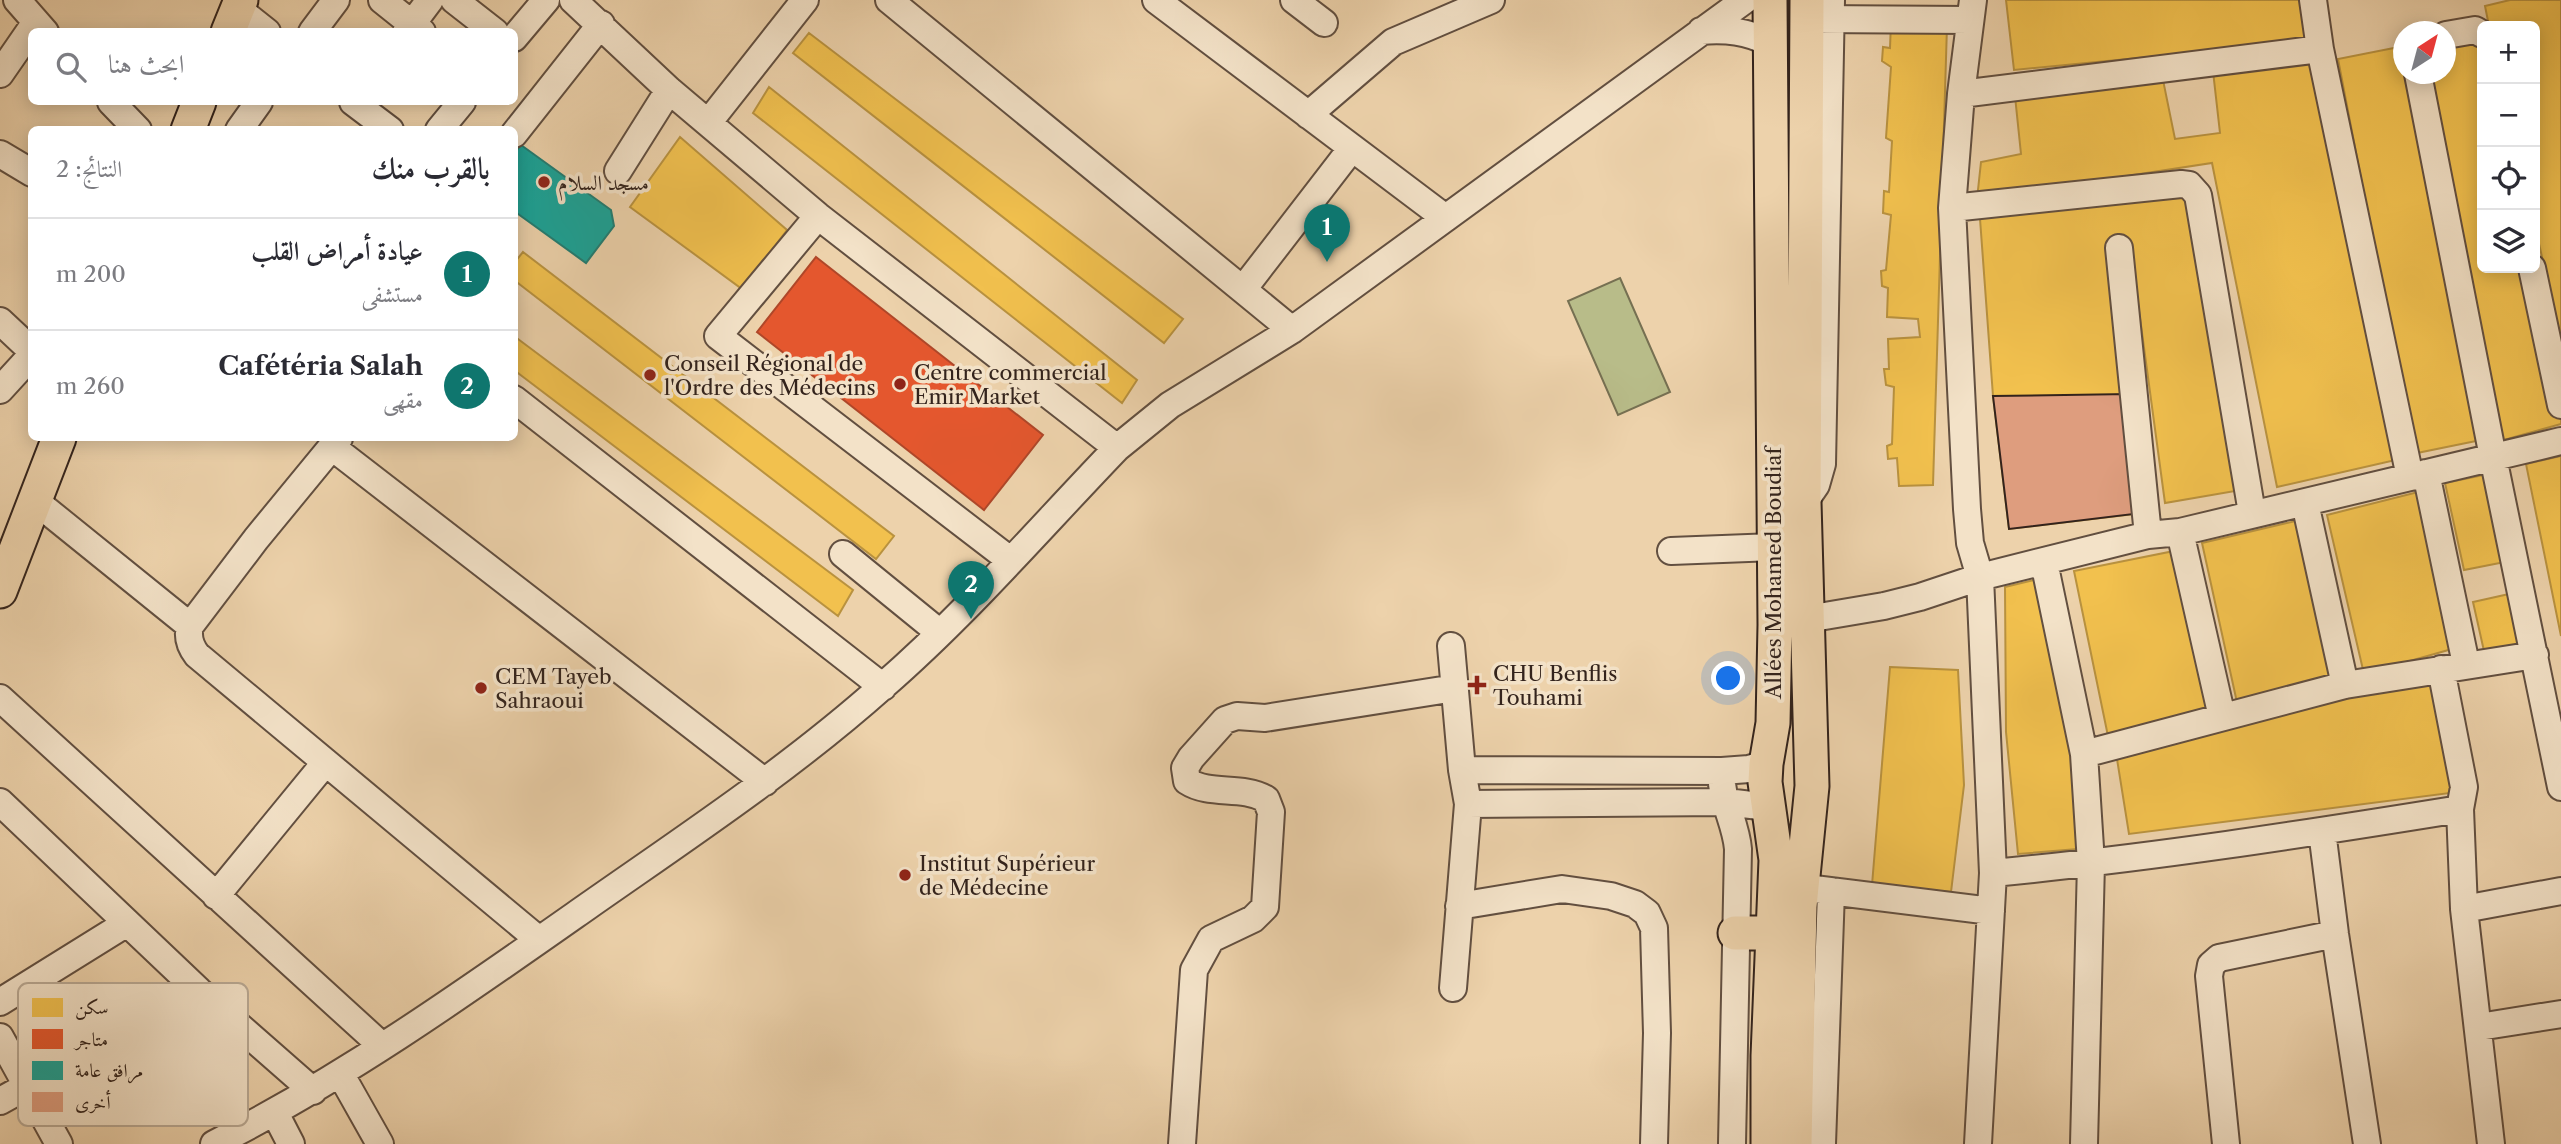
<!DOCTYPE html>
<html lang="ar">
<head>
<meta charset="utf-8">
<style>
	:root { --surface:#fff; --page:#f2f2f3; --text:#2b2b33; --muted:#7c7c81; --line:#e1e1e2; --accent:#0f766e }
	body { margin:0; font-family:"Libre Caslon Text",Amiri,serif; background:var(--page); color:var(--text); direction:rtl }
	.controls { position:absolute; right:21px; top:21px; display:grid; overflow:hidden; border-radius:10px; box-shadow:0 4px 18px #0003 }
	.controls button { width:63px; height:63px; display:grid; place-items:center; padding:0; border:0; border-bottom:2px solid var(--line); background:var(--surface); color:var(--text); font:35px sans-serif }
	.compass { position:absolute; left:2393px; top:21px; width:63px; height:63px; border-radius:50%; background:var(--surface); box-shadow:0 4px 18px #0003; rotate:36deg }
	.you { position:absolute; left:1729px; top:679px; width:24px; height:24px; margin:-18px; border:5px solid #fff; border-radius:50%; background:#1a73e8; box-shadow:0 0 0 10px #1a73e833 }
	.badge { display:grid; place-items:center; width:46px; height:46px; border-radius:50%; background:var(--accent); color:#fff; font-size:23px; font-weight:700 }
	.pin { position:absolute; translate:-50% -58px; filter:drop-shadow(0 2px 4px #0008) }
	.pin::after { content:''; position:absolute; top:37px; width:24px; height:21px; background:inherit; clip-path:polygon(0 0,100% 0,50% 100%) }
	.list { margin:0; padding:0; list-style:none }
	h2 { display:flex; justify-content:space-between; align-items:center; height:91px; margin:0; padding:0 28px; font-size:30px }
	h2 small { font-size:23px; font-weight:400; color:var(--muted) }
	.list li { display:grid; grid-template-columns:46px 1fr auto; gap:21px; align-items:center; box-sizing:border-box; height:112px; padding:0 28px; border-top:2px solid var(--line) }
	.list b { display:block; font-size:26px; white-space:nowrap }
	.list p { margin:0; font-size:23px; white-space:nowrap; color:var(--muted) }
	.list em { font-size:23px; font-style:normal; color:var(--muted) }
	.icon { flex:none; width:38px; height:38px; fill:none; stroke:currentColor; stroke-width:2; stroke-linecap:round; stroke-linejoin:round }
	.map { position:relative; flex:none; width:2561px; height:1144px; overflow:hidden; direction:ltr }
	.search { position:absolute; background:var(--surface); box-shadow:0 4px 18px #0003; left:28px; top:28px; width:490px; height:77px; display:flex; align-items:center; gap:18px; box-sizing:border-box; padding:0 24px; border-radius:10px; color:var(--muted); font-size:26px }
	.panel { position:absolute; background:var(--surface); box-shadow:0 4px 18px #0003; left:28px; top:126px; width:490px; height:315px; border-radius:10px; direction:rtl }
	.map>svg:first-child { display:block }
	.green { fill:#b8bc89; stroke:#767052; stroke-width:2 }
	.homes { fill:#f2c14e; stroke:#b9923f; stroke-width:2 }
	.shops { fill:#e4572e; stroke:#af4729; stroke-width:2 }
	.public { fill:#17a398; stroke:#1f7d73; stroke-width:2 }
	.building { fill:#de9d7e; stroke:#33231c; stroke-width:2 }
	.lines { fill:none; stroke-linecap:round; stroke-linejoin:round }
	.minor-casing { stroke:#624f40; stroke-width:30 }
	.major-casing { stroke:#33231c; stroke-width:37 }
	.minor { stroke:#f3e2c8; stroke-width:26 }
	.major { stroke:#edd2ab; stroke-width:33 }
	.poi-dot { fill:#8f2418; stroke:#f3e2c8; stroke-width:2.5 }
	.labels { text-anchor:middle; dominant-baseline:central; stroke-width:7; stroke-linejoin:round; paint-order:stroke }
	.poi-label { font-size:21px; fill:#33231c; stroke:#f3e2c8; text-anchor:start }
	.street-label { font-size:21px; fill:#33231c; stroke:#f3e2c8 }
	.key { fill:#f3e2c8; stroke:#b9a994; stroke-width:2 }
	.key-label { font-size:19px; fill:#33231c }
</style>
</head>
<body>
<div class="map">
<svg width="2561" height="1144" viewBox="0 0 2561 1144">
	<rect width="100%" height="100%" fill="#edd2ab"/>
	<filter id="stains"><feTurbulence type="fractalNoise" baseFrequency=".00286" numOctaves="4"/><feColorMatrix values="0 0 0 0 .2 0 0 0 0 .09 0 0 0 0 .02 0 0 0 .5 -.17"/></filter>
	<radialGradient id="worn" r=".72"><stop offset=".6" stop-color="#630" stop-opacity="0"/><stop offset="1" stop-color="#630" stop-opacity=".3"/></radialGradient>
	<path class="green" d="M 1620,278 L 1670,392 L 1618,415 L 1568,301 Z"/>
	<path class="homes" d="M 2006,0 L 2309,0 L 2315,41 L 2014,70 Z
		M 2510,0 L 2561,0 L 2561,341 L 2535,226 L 2535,26 L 2489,26 L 2485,6 Z
		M 1891,22 L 1947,26 L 1933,485 L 1899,486 L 1897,458 L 1888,459 L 1887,446 L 1892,444 L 1894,387 L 1886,385 L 1884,369 L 1889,369 L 1888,339 L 1920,337 L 1918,319 L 1887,317 L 1888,288 L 1882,286 L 1881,271 L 1886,270 L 1891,215 L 1883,213 L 1884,191 L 1889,192 L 1892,141 L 1886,138 L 1891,67 L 1882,61 L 1883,47 L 1890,48 Z
		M 809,33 L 1183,319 L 1164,343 L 793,53 Z
		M 2482,39 L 2482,268 L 2530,268 L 2561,419 L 2561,424 L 2493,443 L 2421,74 L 2446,74 L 2446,41 Z
		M 2404,46 L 2404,74 L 2416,74 L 2486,439 L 2417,453 L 2384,298 L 2338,59 Z
		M 2317,54 L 2400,459 L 2277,487 L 2212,163 L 1977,199 L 1981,162 L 2021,154 L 2015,96 L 2162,75 L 2175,139 L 2220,133 L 2213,71 Z
		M 769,87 L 1137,380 L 1122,403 L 753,113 Z
		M 680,137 L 787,230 L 742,289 L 630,207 Z
		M 2194,195 L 2241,490 L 2165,503 L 2130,244 L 2142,513 L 2009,529 L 1993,396 L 1979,205 Z
		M 523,252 L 894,536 L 876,559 L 514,280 L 514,263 Z
		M 514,336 L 853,590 L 838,616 L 514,370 Z
		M 2561,456 L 2561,636 L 2526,464 Z
		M 2493,473 L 2515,560 L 2464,570 L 2445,483 Z
		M 2426,490 L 2459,647 L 2364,674 L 2327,515 Z
		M 2304,519 L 2339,681 L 2238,707 L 2202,543 Z
		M 2179,550 L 2215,712 L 2109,741 L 2074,571 Z
		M 2047,577 L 2090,848 L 2018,854 L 2006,732 L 2005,587 Z
		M 2518,592 L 2528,643 L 2484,651 L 2473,602 Z
		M 1890,667 L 1958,670 L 1964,785 L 1951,892 L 1872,885 Z
		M 2436,674 L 2458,792 L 2129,834 L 2117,759 Z"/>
	<path class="shops" d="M 816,257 L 1043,435 L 984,510 L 757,332 Z"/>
	<path class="public" d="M 521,145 L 611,210 L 614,226 L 586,263 L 514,211 L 514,154 Z"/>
	<path class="building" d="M 2129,394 L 2142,513 L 2009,529 L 1993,396 Z"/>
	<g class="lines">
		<g class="minor-casing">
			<path id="minor" d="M 17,0 L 45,32
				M 382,0 L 422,32
				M 454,0 L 495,32
				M 573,0 L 669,90 L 818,216 L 1117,448
				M 889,0 L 1292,330
				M 1156,0 L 1444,217
				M 1294,0 L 1324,23
				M 1973,0 L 1961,94 L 1952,208 L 1967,509 L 1970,543 L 1980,577 L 1993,873 L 1978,1144
				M 2313,0 L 2320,49 L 2410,477
				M 238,9 L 267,32
				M 1813,19 L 1970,20
				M 1701,31 C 1726,29 1747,31 1770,43
				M 312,32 L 336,0
				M 406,32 L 430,0
				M 2446,35 L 2475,30 L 2482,34
				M 514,38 L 546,0
				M 0,74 L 36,22
				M 2418,74 L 2493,457 L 2561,787
				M 1961,94 L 2320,49
				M 111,102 L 138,130
				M 353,102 L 390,130
				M 1308,115 L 1393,42 L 1491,0
				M 708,123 L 805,0
				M 239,130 L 259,102
				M 439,130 L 462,102
				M 514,134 L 601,24
				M 0,154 L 32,173
				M 618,171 L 669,90
				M 1952,208 L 2181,184 L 2189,185 L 2198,195 L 2252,513
				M 818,216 L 718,336 L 1010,560
				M 2119,248 L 2148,535
				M 2532,268 L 2561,405
				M 1244,288 L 1352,148
				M 0,321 L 32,351
				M 0,390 L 32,355
				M 514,399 L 883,687
				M 339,438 L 256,539 L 190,626 C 187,637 190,646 197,655 L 539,940
				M 332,447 L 765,782
				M 2426,473 L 2466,664
				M 34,500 L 190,626
				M 1805,501 L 1816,485 L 1822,464 L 1831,0
				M 2305,503 L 2345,685
				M 2180,532 L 2222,717
				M 1671,551 L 1774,547
				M 843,554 L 940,633
				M 2044,562 L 2084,754 L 2091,863 L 2084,1144
				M 1807,619 L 1884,606 L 1920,597 L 1980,577 L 2148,535 L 2180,532 L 2561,441
				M 1451,646 L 1462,770 L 1468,804 L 1453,988
				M 2441,669 L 2464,787 L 2460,809
				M 0,698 L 382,1046
				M 2084,754 L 2345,685 L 2535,655
				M 1462,770 L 1722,771 L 1749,769 L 1766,764
				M 1722,771 C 1719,797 1736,822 1738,849 L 1732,1144
				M 0,802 L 199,991 L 313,1091
				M 1468,804 L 1726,802 L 1768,807
				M 2322,831 L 2335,934 L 2367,1144
				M 1993,873 C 2150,858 2305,834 2460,809 L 2464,909 L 2491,1144
				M 1814,889 L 1991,911
				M 216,896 L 325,763
				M 1459,906 L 1562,889 L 1611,896 L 1635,904 L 1647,913 L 1654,928 L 1657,1033 L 1654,1144
				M 2464,909 L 2561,891
				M 0,1002 L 127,923
				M 2479,1027 L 2561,1014
				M 0,1037 L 59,1144
				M 340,1073 L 380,1144
				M 0,1101 L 199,991
				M 275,1113 L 291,1144
				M 214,1144 C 346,1077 467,991 588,906 C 688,836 791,768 883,686 C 967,613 1040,528 1117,448 L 1170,405 L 1292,330 L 1745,0
				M 1182,1144 L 1194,970 L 1211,939 L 1253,919 L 1265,907 L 1271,812 L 1266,799 C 1241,785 1210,796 1187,781 L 1185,768 L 1191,758 L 1225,720 L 1237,716 L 1265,718 L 1455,688
				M 1822,1144 L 1831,891
				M 2226,1144 L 2209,976 L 2211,965 L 2219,958 L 2335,934"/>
		</g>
		<g class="major-casing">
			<path id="major" d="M 228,32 L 241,0
				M 188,130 L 199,102
				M 0,591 L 59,438
				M 1735,933 L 1773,933
				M 1768,1144 L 1768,1056 L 1776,860 L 1765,782 L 1766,764 L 1773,723 L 1775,625 L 1770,0
				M 1795,1144 L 1800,906 L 1812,786 L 1804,502 L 1807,0"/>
		</g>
		<use href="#minor" class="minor"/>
		<use href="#major" class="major"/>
	</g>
	<g class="poi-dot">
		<circle cx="544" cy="182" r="7"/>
		<circle cx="650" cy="375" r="7"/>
		<circle cx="900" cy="384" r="7"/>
		<path d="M1473.5 674.5h7v7h7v7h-7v7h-7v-7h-7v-7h7z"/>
		<circle cx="481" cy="688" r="7"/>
		<circle cx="905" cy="875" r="7"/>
	</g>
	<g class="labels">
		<g class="poi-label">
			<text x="558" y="182">مسجد السلام</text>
			<text x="664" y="363">Conseil Régional de<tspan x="664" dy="24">l'Ordre des Médecins</tspan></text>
			<text x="914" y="372">Centre commercial<tspan x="914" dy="24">Emir Market</tspan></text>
			<text x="1493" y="673">CHU Benflis<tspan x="1493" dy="24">Touhami</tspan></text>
			<text x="495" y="676">CEM Tayeb<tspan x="495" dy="24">Sahraoui</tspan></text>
			<text x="919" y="863">Institut Supérieur<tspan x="919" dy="24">de Médecine</tspan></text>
		</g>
		<g class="street-label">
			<text transform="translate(1773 573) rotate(-90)">Allées Mohamed Boudiaf</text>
		</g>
	</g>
	<rect x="18" y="983" width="230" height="143" rx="10" class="key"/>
	<rect x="32" y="998" width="31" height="19" fill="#f2c14e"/>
	<rect x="32" y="1029" width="31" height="20" fill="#e4572e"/>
	<rect x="32" y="1061" width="31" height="19" fill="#17a398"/>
	<rect x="32" y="1092" width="31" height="20" fill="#de9d7e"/>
	<g class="key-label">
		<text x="75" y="1014">سكن</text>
		<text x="75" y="1046">متاجر</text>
		<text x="75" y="1077">مرافق عامة</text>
		<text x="75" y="1109">أخرى</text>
	</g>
	<rect width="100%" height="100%" filter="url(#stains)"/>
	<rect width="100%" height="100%" fill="url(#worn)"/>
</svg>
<div class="controls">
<button>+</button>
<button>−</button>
<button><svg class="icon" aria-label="locate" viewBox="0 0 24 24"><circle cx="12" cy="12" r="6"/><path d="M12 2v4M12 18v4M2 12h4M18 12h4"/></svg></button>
<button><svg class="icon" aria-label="layers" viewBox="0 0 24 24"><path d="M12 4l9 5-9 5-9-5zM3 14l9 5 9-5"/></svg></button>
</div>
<svg class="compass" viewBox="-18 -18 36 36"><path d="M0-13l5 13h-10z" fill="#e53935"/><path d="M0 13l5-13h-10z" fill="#7c7c81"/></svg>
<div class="you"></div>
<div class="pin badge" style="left:1327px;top:262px">1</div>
<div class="pin badge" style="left:971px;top:619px">2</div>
<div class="search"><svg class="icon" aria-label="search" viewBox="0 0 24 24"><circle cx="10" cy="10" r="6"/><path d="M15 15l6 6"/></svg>ابحث هنا</div>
<section class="panel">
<h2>بالقرب منك<small>النتائج: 2</small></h2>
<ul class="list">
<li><span class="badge">1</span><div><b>عيادة أمراض القلب</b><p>مستشفى</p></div><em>200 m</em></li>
<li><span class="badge">2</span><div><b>Cafétéria Salah</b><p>مقهى</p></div><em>260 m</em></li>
</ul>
</section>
</div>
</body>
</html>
